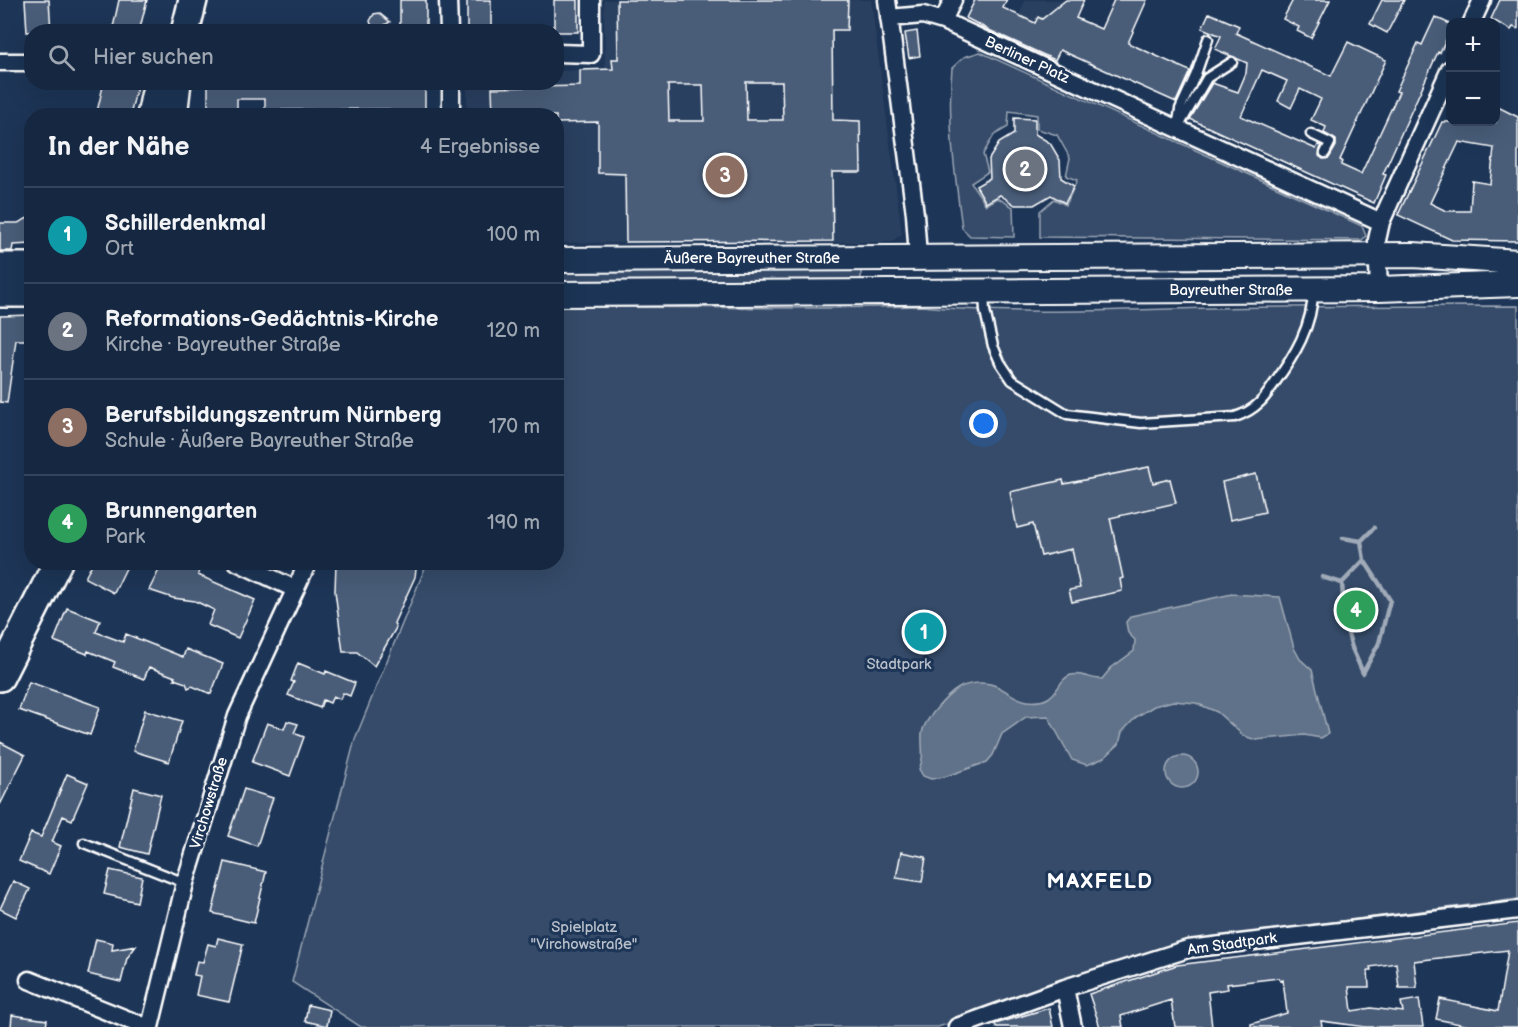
<!DOCTYPE html>
<html lang="de">
<head>
<meta charset="utf-8">
<style>
	:root { --surface:#162841; --page:#1f3048; --text:#f1f3f6; --muted:#9ea6b1; --line:#35445a; --accent:#ff9aa2 }
	body { margin:0; font-family:"Balsamiq Sans",sans-serif; background:var(--page); color:var(--text) }
	.controls { position:absolute; right:18px; top:18px; display:grid; overflow:hidden; border-radius:12px; box-shadow:0 6px 24px #0002 }
	.controls button { width:54px; height:54px; display:grid; place-items:center; padding:0; border:0; border-bottom:2px solid var(--line); background:var(--surface); color:var(--text); font:30px sans-serif }
	.you { position:absolute; left:984px; top:424px; width:21px; height:21px; margin:-15px; border:4px solid #fff; border-radius:50%; background:#1a73e8; box-shadow:0 0 0 9px #1a73e833 }
	.badge { display:grid; place-items:center; width:39px; height:39px; border-radius:50%; background:var(--accent); color:#fff; font-size:20px; font-weight:700 }
	.pin { position:absolute; translate:-50% -50%; border:3px solid #fff; box-shadow:0 2px 6px #0006 }
	.list { margin:0; padding:0; list-style:none }
	h2 { display:flex; justify-content:space-between; align-items:center; height:78px; margin:0; padding:0 24px; font-size:26px }
	h2 small { font-size:20px; font-weight:400; color:var(--muted) }
	.list li { display:grid; grid-template-columns:39px 1fr auto; gap:18px; align-items:center; box-sizing:border-box; height:96px; padding:0 24px; border-top:2px solid var(--line) }
	.list b { display:block; font-size:22px; white-space:nowrap }
	.list p { margin:0; font-size:20px; white-space:nowrap; color:var(--muted) }
	.list em { font-size:20px; font-style:normal; color:var(--muted) }
	.icon { flex:none; width:33px; height:33px; fill:none; stroke:currentColor; stroke-width:2; stroke-linecap:round; stroke-linejoin:round }
	.map { position:relative; flex:none; width:1518px; height:1027px; overflow:hidden }
	.search { position:absolute; background:var(--surface); box-shadow:0 6px 24px #0002; left:24px; top:24px; width:540px; height:66px; display:flex; align-items:center; gap:15px; box-sizing:border-box; padding:0 21px; border-radius:24px; color:var(--muted); font-size:22px }
	.panel { position:absolute; background:var(--surface); box-shadow:0 6px 24px #0002; left:24px; top:108px; width:540px; height:462px; border-radius:24px }
	.map>svg:first-child { display:block }
	.built { fill:#2a4161 }
	.green { fill:#364b69; stroke:#9aa5b4; stroke-width:1.5 }
	.water { fill:#617289; stroke:#a0aab8; stroke-width:1.5 }
	.lines { fill:none; stroke-linecap:round; stroke-linejoin:round }
	.stream { stroke:#a0aab8; stroke-width:4.5 }
	.building { fill:#4a5d79; stroke:#fff; stroke-width:1.5; fill-rule:evenodd }
	.service-casing { stroke:#fff; stroke-width:13 }
	.minor-casing { stroke:#fff; stroke-width:21 }
	.secondary-casing { stroke:#fff; stroke-width:28 }
	.primary-casing { stroke:#fff; stroke-width:32 }
	.service { stroke:#1d3557; stroke-width:8 }
	.minor { stroke:#1d3557; stroke-width:16 }
	.secondary { stroke:#1d3557; stroke-width:24 }
	.primary { stroke:#1d3557; stroke-width:27 }
	.labels { text-anchor:middle; dominant-baseline:central; stroke-width:6; stroke-linejoin:round; paint-order:stroke }
	.street-label { font-size:15px; fill:#fff; stroke:#1d3557 }
	.park-label { font-size:15px; fill:#b9c0ca; stroke:#1d3557 }
	.district-label { font-size:21px; font-weight:bold; letter-spacing:1.5px; fill:#fff; stroke:#1d3557 }
</style>
</head>
<body>
<div class="map">
<svg width="1518" height="1027" viewBox="0 0 1518 1027">
	<rect width="100%" height="100%" fill="#1d3557"/>
	<filter id="ink" filterUnits="userSpaceOnUse"><feTurbulence type="fractalNoise" baseFrequency=".0167" numOctaves="2"/><feDisplacementMap in="SourceGraphic" scale="12" xChannelSelector="R" yChannelSelector="G"/><feConvolveMatrix kernelMatrix="1 2 1 2 8 2 1 2 1" color-interpolation-filters="sRGB"/></filter>
	<g filter="url(#ink)">
		<path class="built" d="M 604,0 L 871,0 L 902,234 L 891,242 L 557,243 L 556,116 L 467,116 L 467,83 L 556,82 L 557,71 L 605,69 Z
			M 1025,0 L 1084,0 L 1010,38 Z"/>
		<path class="green" d="M 980,52 L 1362,226 L 1366,236 L 1362,240 L 1040,237 L 1040,211 L 1054,199 L 1066,205 L 1077,180 L 1066,176 L 1070,158 L 1057,135 L 1037,129 L 1037,115 L 1009,111 L 1008,127 L 994,135 L 983,154 L 988,172 L 971,183 L 986,205 L 998,198 L 1013,207 L 1014,237 L 970,236 L 962,228 C 955,174 947,122 952,68 L 964,57 Z
			M 861,264 L 861,285 L 557,286 L 556,267 Z
			M 921,306 C 1018,315 1115,310 1213,308 C 1314,306 1416,306 1518,306 L 1518,899 L 1214,937 L 938,1027 L 361,1027 L 292,982 L 355,739 L 427,563 L 556,562 L 557,307 L 827,308 Z"/>
		<path class="water" d="M 1232,594 L 1280,597 L 1294,648 L 1300,659 L 1312,670 L 1328,734 L 1321,738 L 1304,735 L 1256,740 L 1244,736 L 1217,712 L 1196,703 L 1173,701 L 1154,706 L 1136,717 L 1122,732 L 1119,744 L 1104,758 L 1087,765 L 1072,760 L 1048,716 L 1026,717 L 1002,734 L 993,755 L 987,762 L 944,777 L 931,779 L 923,776 L 919,769 C 925,757 921,747 922,733 C 924,720 947,695 959,688 C 967,683 981,682 990,684 C 1004,687 1013,699 1027,701 C 1060,705 1055,680 1071,675 C 1083,672 1090,680 1102,679 L 1111,668 L 1134,651 L 1135,640 L 1128,633 L 1126,622 L 1131,616 Z
			M1166 772a16 16 0 1 1 32 0a16 16 0 1 1-32 0Z"/>
		<g class="lines">
			<path class="stream" d="M 1343,538 L 1361,541
				M 1361,541 L 1374,528
				M 1322,577 L 1342,583
				M 1345,625 L 1342,583 L 1364,560
				M 1347,630 L 1352,648 L 1363,673 L 1379,643 L 1390,600 L 1364,560 L 1361,541"/>
		</g>
		<path class="building" d="M 25,0 L 49,0 L 51,32 L 27,32 Z
			M 119,0 L 147,0 L 139,32 L 112,32 Z
			M 400,0 L 426,0 L 426,30 L 400,30 Z
			M 467,0 L 491,0 L 491,31 L 467,32 Z
			M 554,0 L 578,0 L 578,32 L 554,32 Z
			M 617,0 L 848,0 L 847,30 L 832,30 L 833,120 L 860,121 L 861,172 L 832,172 L 833,241 L 626,242 L 625,174 L 598,173 L 598,122 L 556,123 L 556,116 L 493,116 L 492,88 L 580,86 L 580,70 L 613,69 L 612,59 L 618,59 ZM 746,82 L 782,82 L 783,120 L 747,120 ZM 668,85 L 703,85 L 704,121 L 669,121 Z
			M 975,0 L 1007,0 L 1003,8 L 1035,23 L 1038,17 L 1042,19 L 1066,0 L 1084,0 L 1076,18 L 1101,29 L 1114,0 L 1147,0 L 1128,43 L 1190,71 L 1176,102 L 1060,50 L 1055,60 L 991,31 L 966,18 Z
			M 1293,0 L 1330,0 L 1311,38 L 1297,31 L 1299,27 L 1283,19 Z
			M 1382,0 L 1404,0 L 1387,33 L 1370,24 Z
			M 1500,0 L 1518,0 L 1518,29 L 1513,27 L 1511,30 L 1491,19 Z
			M 379,13 L 390,22 L 378,29 L 372,27 L 370,21 L 374,14 Z
			M 1209,13 L 1239,26 L 1236,33 L 1331,76 L 1348,42 L 1386,60 L 1340,160 L 1342,161 L 1341,165 L 1361,174 L 1399,92 L 1396,91 L 1418,43 L 1422,45 L 1435,17 L 1450,24 L 1450,31 L 1440,53 L 1438,52 L 1383,174 L 1386,175 L 1374,203 L 1190,119 L 1212,83 L 1238,92 L 1246,73 L 1247,63 L 1215,49 L 1221,36 L 1202,28 ZM 1262,70 L 1287,81 L 1278,101 L 1291,108 L 1300,89 L 1321,99 L 1311,120 L 1326,127 L 1324,133 L 1336,140 L 1336,146 L 1329,158 L 1323,159 L 1319,156 L 1321,146 L 1318,145 L 1316,149 L 1241,116 Z
			M 917,31 L 920,56 L 909,58 L 905,33 Z
			M 104,82 L 138,82 L 130,116 L 96,116 Z
			M 208,82 L 425,82 L 425,116 L 389,116 L 389,109 L 265,110 L 265,99 L 237,99 L 237,116 L 208,116 Z
			M 1496,106 L 1518,117 L 1518,241 L 1452,240 L 1398,215 L 1442,122 L 1496,122 ZM 1459,142 L 1494,148 L 1490,184 L 1472,181 L 1470,211 L 1446,211 L 1430,203 Z
			M 1014,118 L 1035,119 L 1035,134 L 1050,143 L 1060,160 L 1061,178 L 1074,186 L 1065,203 L 1051,195 L 1034,205 L 1015,205 L 1000,195 L 986,203 L 976,186 L 990,178 L 989,159 L 999,143 L 1014,134 Z
			M 32,216 L 32,244 L 13,245 L 12,251 L 0,251 L 0,223 L 18,223 Z
			M 32,315 L 32,340 L 16,340 L 7,403 L 0,402 L 0,316 Z
			M 1149,467 L 1153,483 L 1170,479 L 1176,503 L 1110,518 L 1123,578 L 1120,579 L 1122,591 L 1072,602 L 1069,590 L 1080,588 L 1072,549 L 1041,556 L 1033,524 L 1017,528 L 1010,492 L 1063,480 L 1064,484 Z
			M 1256,474 L 1265,512 L 1230,520 L 1222,482 Z
			M 93,562 L 129,562 L 114,593 L 85,578 Z
			M 163,562 L 181,562 L 199,569 L 198,575 L 255,600 L 238,638 L 208,625 L 214,610 L 195,601 L 173,598 L 149,590 Z
			M 336,562 L 417,562 L 415,577 L 394,623 L 396,628 L 374,666 L 357,652 L 343,652 L 335,591 Z
			M 67,608 L 100,621 L 96,632 L 123,642 L 126,634 L 183,657 L 186,649 L 223,664 L 211,694 L 192,686 L 188,688 L 186,683 L 174,679 L 175,677 L 149,667 L 144,679 L 113,667 L 115,662 L 88,651 L 87,654 L 54,641 Z
			M 298,663 L 325,674 L 326,671 L 355,683 L 350,696 L 343,693 L 340,699 L 333,696 L 330,703 L 323,700 L 320,708 L 288,695 L 294,682 L 291,681 Z
			M 29,682 L 100,707 L 90,735 L 19,710 Z
			M 145,710 L 182,721 L 169,762 L 133,751 Z
			M 287,721 L 298,724 L 294,733 L 304,737 L 290,776 L 252,762 L 267,723 L 284,729 Z
			M 0,742 L 25,755 L 0,805 Z
			M 67,774 L 88,783 L 72,820 L 63,816 L 52,842 L 61,846 L 49,874 L 19,861 L 31,833 L 41,837 Z
			M 134,788 L 161,795 L 147,854 L 120,847 Z
			M 244,789 L 273,798 L 257,846 L 228,836 Z
			M 901,852 L 926,857 L 922,882 L 896,878 Z
			M 225,862 L 266,872 L 254,923 L 212,913 Z
			M 110,870 L 142,877 L 137,902 L 104,894 Z
			M 13,881 L 30,889 L 16,917 L 0,909 Z
			M 1518,923 L 1518,1027 L 1474,1027 L 1436,1019 L 1440,999 L 1498,1011 L 1508,950 L 1414,961 L 1417,988 L 1399,988 L 1396,963 L 1370,967 L 1371,970 L 1368,970 L 1369,987 L 1349,987 L 1352,1011 L 1371,1008 L 1403,1012 L 1401,1002 L 1419,999 L 1423,1027 L 1366,1027 L 1321,1021 L 1322,1027 L 1251,1027 L 1251,1024 L 1287,1013 L 1283,980 L 1280,981 L 1279,978 L 1227,984 L 1228,989 L 1208,992 L 1212,1027 L 1175,1027 L 1171,1000 L 1121,1016 L 1123,1027 L 1100,1027 L 1089,994 L 1177,965 Z
			M 218,938 L 243,944 L 229,1002 L 196,995 L 200,976 L 194,975 L 197,961 L 203,962 L 208,944 L 216,946 Z
			M 96,939 L 113,943 L 112,950 L 136,946 L 127,958 L 121,982 L 88,974 Z
			M 308,1005 L 330,1010 L 327,1026 L 305,1021 Z
			M 1049,1008 L 1053,1027 L 996,1027 L 995,1024 Z
			M 12,1015 L 47,1020 L 46,1027 L 11,1027 Z"/>
		<g class="lines">
			<g class="service-casing">
				<path id="service" d="M 1179,126 L 1207,78 L 1232,62
					M 1177,128 L 1180,109 L 1196,74 L 1208,39
					M 1311,134 L 1330,143 L 1325,153
					M 984,294 L 985,311 L 993,346 L 1000,362 L 1012,380 L 1067,414 L 1141,423 L 1235,417 C 1244,414 1252,410 1259,403 C 1265,398 1269,391 1274,384 C 1294,356 1313,326 1313,290
					M 84,843 L 185,883"/>
			</g>
			<g class="minor-casing">
				<path id="minor" d="M 448,0 L 449,32
					M 887,0 L 915,214 L 918,257
					M 889,18 L 923,15 L 943,21 L 1381,222
					M 943,21 L 953,0
					M 1472,22 L 1482,0
					M 556,53 L 591,54 L 591,0
					M 0,62 L 32,62
					M 451,116 L 451,82
					M 1379,289 L 1377,240 L 1381,222 L 1450,69
					M 237,562 L 295,589
					M 29,980 L 146,1027
					M 1065,988 L 1073,1027
					M 150,1027 L 185,883 L 237,716 L 308,562
					M 957,1027 L 1065,988 L 1188,949 L 1518,910"/>
			</g>
			<g class="secondary-casing">
				<path id="secondary" d="M 556,260 L 1413,255 L 1518,262
					M 556,294 L 1379,289 L 1518,284"/>
			</g>
			<g class="primary-casing">
				<path id="primary" d="M 185,32 L 193,0
					M 151,116 L 158,82
					M 173,116 L 177,82
					M 0,267 L 32,267
					M 0,293 L 32,293
					M 0,677 L 58,562"/>
			</g>
			<use href="#service" class="service"/>
			<use href="#minor" class="minor"/>
			<use href="#secondary" class="secondary"/>
			<use href="#primary" class="primary"/>
		</g>
	</g>
	<g class="labels">
		<g class="street-label">
			<text transform="translate(1027 60) rotate(25)">Berliner Platz</text>
			<text x="752" y="258">Äußere Bayreuther Straße</text>
			<text x="1231" y="290">Bayreuther Straße</text>
			<text transform="translate(209 803) rotate(-73)">Virchowstraße</text>
			<text transform="translate(1232 944) rotate(-8)">Am Stadtpark</text>
		</g>
		<g class="park-label">
			<text x="899" y="664">Stadtpark</text>
			<text x="584" y="927">Spielplatz<tspan x="584" dy="17">"Virchowstraße"</tspan></text>
		</g>
		<g class="district-label">
			<text x="1100" y="881">MAXFELD</text>
		</g>
	</g>
</svg>
<div class="controls">
<button>+</button>
<button>−</button>
</div>
<div class="you"></div>
<div class="pin badge" style="left:924px;top:632px;background:#0f9aa8">1</div>
<div class="pin badge" style="left:1025px;top:169px;background:#6b7280">2</div>
<div class="pin badge" style="left:725px;top:175px;background:#8d6e63">3</div>
<div class="pin badge" style="left:1356px;top:610px;background:#2e9e5b">4</div>
<div class="search"><svg class="icon" aria-label="search" viewBox="0 0 24 24"><circle cx="10" cy="10" r="6"/><path d="M15 15l6 6"/></svg>Hier suchen</div>
<section class="panel">
<h2>In der Nähe<small>4 Ergebnisse</small></h2>
<ul class="list">
<li><span class="badge" style="background:#0f9aa8">1</span><div><b>Schillerdenkmal</b><p>Ort</p></div><em>100 m</em></li>
<li><span class="badge" style="background:#6b7280">2</span><div><b>Reformations-Gedächtnis-Kirche</b><p>Kirche · Bayreuther Straße</p></div><em>120 m</em></li>
<li><span class="badge" style="background:#8d6e63">3</span><div><b>Berufsbildungszentrum Nürnberg</b><p>Schule · Äußere Bayreuther Straße</p></div><em>170 m</em></li>
<li><span class="badge" style="background:#2e9e5b">4</span><div><b>Brunnengarten</b><p>Park</p></div><em>190 m</em></li>
</ul>
</section>
</div>
</body>
</html>
